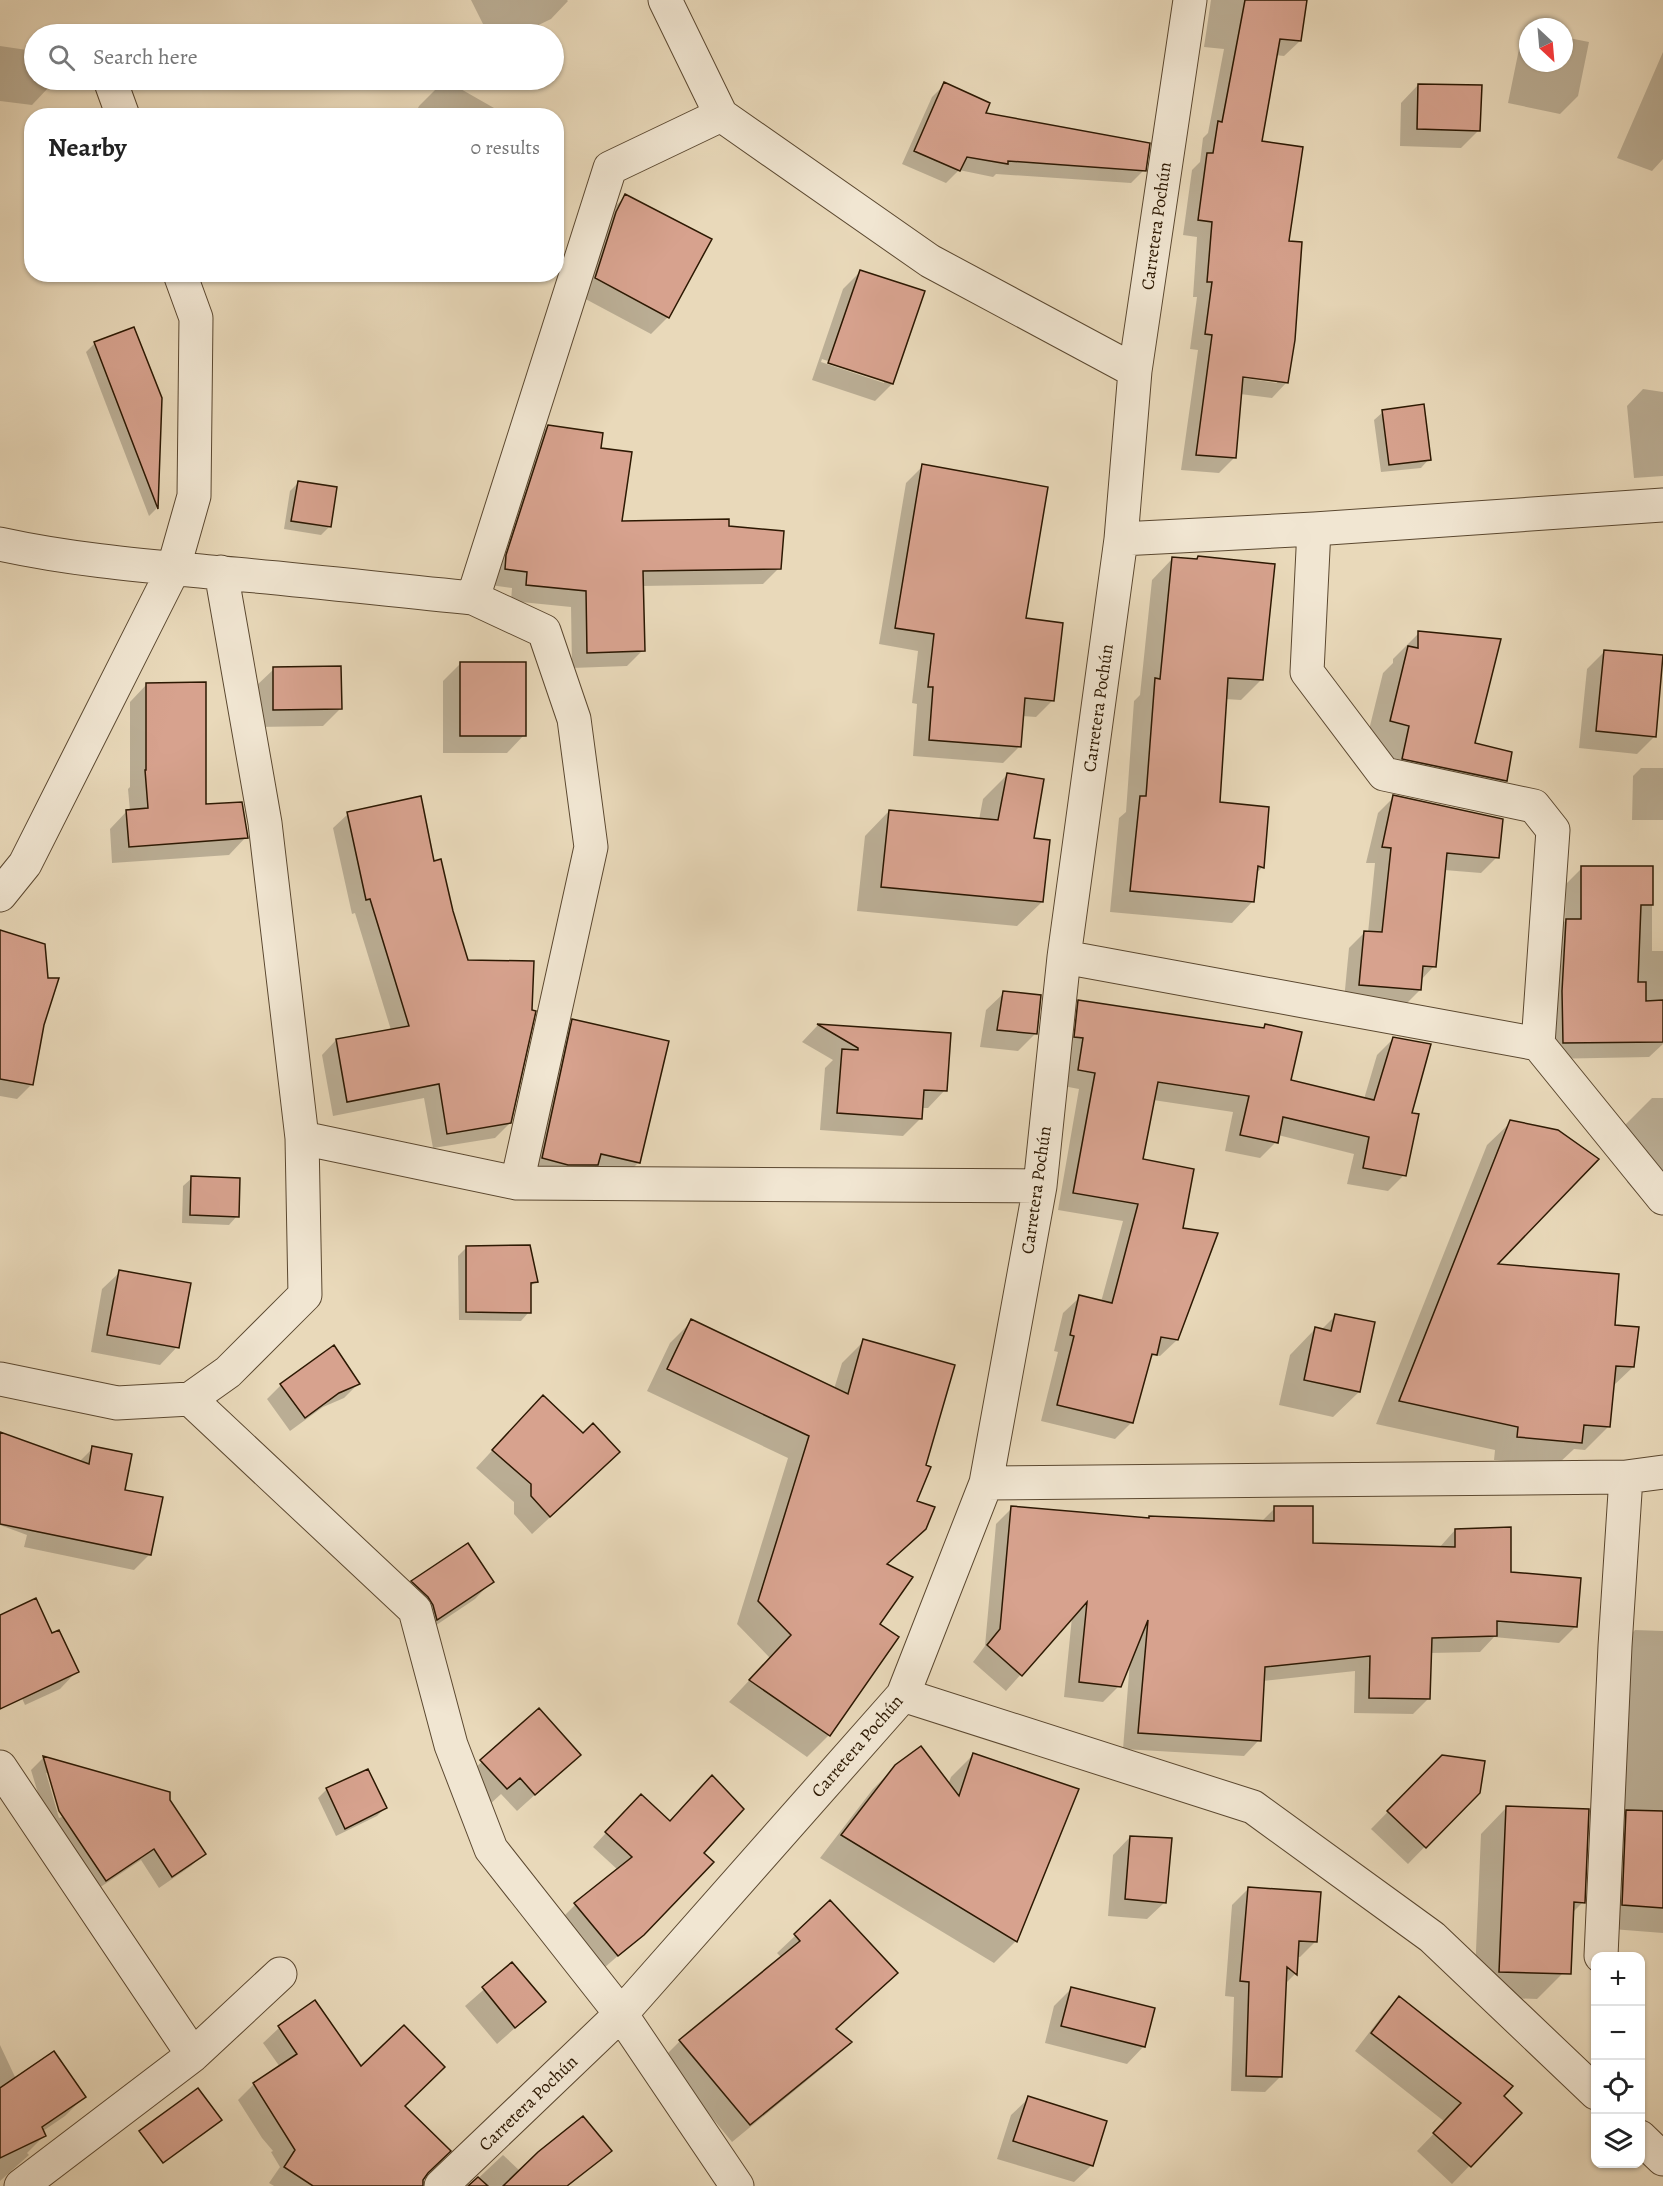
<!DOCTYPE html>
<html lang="en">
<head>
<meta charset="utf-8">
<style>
	:root { --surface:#fff; --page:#f2f2f2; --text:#222; --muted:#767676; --line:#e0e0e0 }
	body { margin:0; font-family:Alegreya,serif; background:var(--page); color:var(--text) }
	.controls { position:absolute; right:18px; bottom:18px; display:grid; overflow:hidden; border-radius:12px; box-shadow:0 2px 4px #0004 }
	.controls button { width:54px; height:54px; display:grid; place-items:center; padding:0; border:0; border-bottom:2px solid var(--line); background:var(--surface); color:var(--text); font:30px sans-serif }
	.compass { position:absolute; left:1519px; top:18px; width:54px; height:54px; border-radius:50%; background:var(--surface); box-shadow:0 2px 4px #0004; rotate:154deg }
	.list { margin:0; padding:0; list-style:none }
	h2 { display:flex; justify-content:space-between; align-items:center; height:78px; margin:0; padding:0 24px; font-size:26px }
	h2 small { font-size:20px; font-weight:400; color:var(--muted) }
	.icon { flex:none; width:33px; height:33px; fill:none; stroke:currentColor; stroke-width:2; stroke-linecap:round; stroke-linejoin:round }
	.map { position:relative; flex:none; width:1663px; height:2186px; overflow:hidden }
	.search { position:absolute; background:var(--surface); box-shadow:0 2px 4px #0004; left:24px; top:24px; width:540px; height:66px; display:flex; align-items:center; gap:15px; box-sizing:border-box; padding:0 21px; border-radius:33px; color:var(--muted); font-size:22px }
	.panel { position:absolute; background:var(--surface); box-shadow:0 2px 4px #0004; left:24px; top:108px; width:540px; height:174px; border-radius:24px }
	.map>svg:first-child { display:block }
	.shadow { fill:#0003; fill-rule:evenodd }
	.building { fill:#d7a28e; stroke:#2c1802; stroke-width:1.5 }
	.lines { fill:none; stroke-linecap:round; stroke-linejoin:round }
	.minor-casing { stroke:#5b4830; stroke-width:35 }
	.minor { stroke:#f1e6d2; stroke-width:33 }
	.labels { text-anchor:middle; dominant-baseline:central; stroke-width:5; stroke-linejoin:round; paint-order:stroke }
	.street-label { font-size:18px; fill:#2c1802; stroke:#f1e6d2 }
</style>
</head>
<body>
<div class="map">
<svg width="1663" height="2186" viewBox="0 0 1663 2186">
	<rect width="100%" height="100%" fill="#e9d9ba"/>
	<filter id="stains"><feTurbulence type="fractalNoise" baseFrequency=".00333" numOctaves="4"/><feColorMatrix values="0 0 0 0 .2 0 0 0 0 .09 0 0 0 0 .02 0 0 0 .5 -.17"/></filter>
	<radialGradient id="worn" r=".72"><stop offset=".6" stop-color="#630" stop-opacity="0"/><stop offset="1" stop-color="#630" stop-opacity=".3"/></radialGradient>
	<path class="shadow" d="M 471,0 L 567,0 L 568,1 L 551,19 L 520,34 L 488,34 Z
		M 1211,0 L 1305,0 L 1300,41 L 1284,56 L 1275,55 L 1261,143 L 1288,242 L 1287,382 L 1272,398 L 1240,394 L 1235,457 L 1219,473 L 1181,470 L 1198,350 L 1190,349 L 1197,297 L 1193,297 L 1197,237 L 1183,235 L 1192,170 L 1200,162 L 1203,138 L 1208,133 L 1224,49 L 1204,47 ZM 1236,374 L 1277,380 L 1277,383 L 1236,377 Z
		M 1564,37 L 1589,42 L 1578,96 L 1560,114 L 1508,103 L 1519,49 L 1528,41 L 1528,63 L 1564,63 Z
		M 0,46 L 34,51 L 34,80 L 50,80 L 49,87 L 32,105 L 0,101 Z
		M 1663,52 L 1663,159 L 1652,171 L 1617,158 Z
		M 445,80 L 508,116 L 414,116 L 419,106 Z
		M 945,84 L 983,114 L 1144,170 L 1131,183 L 996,174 L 993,177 L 959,170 L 946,183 L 902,164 L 932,97 Z
		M 1418,85 L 1479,130 L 1461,148 L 1400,146 L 1401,103 Z
		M 556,143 L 561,145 L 556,153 Z
		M 626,196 L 668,317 L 651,334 L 578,295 L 608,213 Z
		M 860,272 L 892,384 L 875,401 L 812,380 L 843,289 ZM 822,359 L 884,380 L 884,383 L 821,362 Z
		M 95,343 L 160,398 L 156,509 L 149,516 L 86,352 Z
		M 1643,389 L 1663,392 L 1663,476 L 1634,478 L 1627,406 Z
		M 1383,412 L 1429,459 L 1421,468 L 1381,472 L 1374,420 Z
		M 548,426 L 599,449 L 620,522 L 728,528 L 779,568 L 763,584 L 642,586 L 643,650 L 627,666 L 572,668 L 571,607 L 511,601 L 512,588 L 490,585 L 532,443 Z
		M 923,466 L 1024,620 L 1052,701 L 1036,717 L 1022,716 L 1019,747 L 1003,763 L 913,756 L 917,704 L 912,703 L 918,651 L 879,644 L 906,483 Z
		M 298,483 L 330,526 L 321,535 L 284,529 L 290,491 Z
		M 1173,558 L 1262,679 L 1241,700 L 1225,699 L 1219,804 L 1263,867 L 1255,874 L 1253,901 L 1232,923 L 1110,912 L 1119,818 L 1126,812 L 1134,701 L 1140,695 L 1152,580 Z
		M 1419,633 L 1473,744 L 1506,780 L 1480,806 L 1365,746 L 1383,673 L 1393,663 L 1393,659 Z
		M 1605,651 L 1655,736 L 1637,754 L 1579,748 L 1587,669 Z
		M 461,663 L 524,735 L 507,753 L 443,753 L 443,681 Z
		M 274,669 L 340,709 L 323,726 L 256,727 L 256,686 Z
		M 147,684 L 205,806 L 246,837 L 229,855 L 112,863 L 110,829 L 127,811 L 130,811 L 128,789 L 130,787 L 130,702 Z
		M 1641,768 L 1663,768 L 1663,820 L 1632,820 L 1633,776 Z
		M 1007,775 L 1032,839 L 1042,902 L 1017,926 L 857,911 L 865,836 L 889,811 L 979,820 L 983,799 Z
		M 1394,797 L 1497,857 L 1481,873 L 1444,870 L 1434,966 L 1421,980 L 1420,990 L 1404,1006 L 1344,1000 L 1349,948 L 1365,932 L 1368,933 L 1375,863 L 1366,863 L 1378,813 Z
		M 348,814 L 452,911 L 510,1123 L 495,1138 L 433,1148 L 424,1098 L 333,1116 L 322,1055 L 336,1040 L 391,1030 L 355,913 L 352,914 L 333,828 Z
		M 1582,868 L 1652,868 L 1652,951 L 1663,951 L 1663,1044 L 1649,1057 L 1547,1059 L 1550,937 L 1565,921 L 1566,884 Z
		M 0,931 L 46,979 L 43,1025 L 32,1084 L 17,1099 L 0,1096 Z
		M 1004,993 L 1036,1033 L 1018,1051 L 980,1047 L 986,1010 Z
		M 1079,1002 L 1262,1029 L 1265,1026 L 1290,1081 L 1364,1099 L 1377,1055 L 1394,1038 L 1410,1114 L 1404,1175 L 1388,1191 L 1347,1184 L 1354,1154 L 1278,1135 L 1276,1142 L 1260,1158 L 1225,1151 L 1233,1112 L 1153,1100 L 1141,1161 L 1182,1230 L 1177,1340 L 1160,1356 L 1154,1355 L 1149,1360 L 1132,1422 L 1115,1439 L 1041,1421 L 1058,1352 L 1054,1351 L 1063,1313 L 1080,1297 L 1101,1302 L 1123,1221 L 1058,1210 L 1079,1089 L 1063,1086 L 1062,1018 Z
		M 573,1021 L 639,1162 L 613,1188 L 517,1184 L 547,1047 Z
		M 818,1025 L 949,1035 L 945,1090 L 928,1108 L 921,1108 L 920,1119 L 903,1136 L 820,1130 L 825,1068 L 833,1060 L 802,1042 Z
		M 1652,1098 L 1663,1098 L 1663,1197 L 1640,1197 L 1627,1182 L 1626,1124 Z
		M 1511,1122 L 1494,1266 L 1613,1326 L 1633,1367 L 1612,1387 L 1609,1426 L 1585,1450 L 1574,1449 L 1557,1465 L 1494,1460 L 1495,1450 L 1376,1424 L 1487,1145 Z
		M 192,1178 L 237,1216 L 229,1225 L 182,1223 L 183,1186 Z
		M 466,1248 L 536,1281 L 529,1288 L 529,1312 L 521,1321 L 459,1320 L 458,1256 Z
		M 120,1272 L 177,1347 L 160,1365 L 91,1352 L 102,1289 Z
		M 1335,1316 L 1359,1392 L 1333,1417 L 1279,1405 L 1290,1355 L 1315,1329 L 1321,1330 Z
		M 692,1321 L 834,1389 L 842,1363 L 864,1341 L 924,1466 L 915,1502 L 925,1528 L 886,1565 L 878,1624 L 829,1735 L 807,1757 L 729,1702 L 770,1658 L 737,1624 L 788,1458 L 647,1391 L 670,1343 Z
		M 358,1384 L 344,1398 L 323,1407 L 290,1431 L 267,1399 L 281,1385 Z
		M 525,1415 L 583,1435 L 601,1470 L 532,1534 L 514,1514 L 514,1502 L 476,1468 Z
		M 0,1434 L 79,1462 L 93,1448 L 123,1491 L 150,1554 L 134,1570 L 24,1547 L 27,1535 L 0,1525 Z
		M 1012,1508 L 1148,1519 L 1261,1522 L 1275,1508 L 1312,1544 L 1439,1548 L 1455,1530 L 1575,1627 L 1559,1643 L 1494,1637 L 1480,1652 L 1430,1653 L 1429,1698 L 1413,1714 L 1354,1713 L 1355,1671 L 1263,1681 L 1259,1740 L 1244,1756 L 1123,1749 L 1130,1661 L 1119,1686 L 1103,1702 L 1064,1697 L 1072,1617 L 1006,1691 L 973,1662 L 985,1646 L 996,1524 Z
		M 492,1581 L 475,1599 L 420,1636 L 395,1599 L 412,1582 Z
		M 1635,1630 L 1663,1631 L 1663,1933 L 1599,1928 L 1612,1654 Z
		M 7,1665 L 77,1671 L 60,1689 L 25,1705 Z
		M 539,1710 L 579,1755 L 517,1811 L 501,1794 L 488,1806 L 463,1779 Z
		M 973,1755 L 1016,1941 L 994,1963 L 820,1858 L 873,1789 L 896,1766 L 948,1785 L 951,1777 Z
		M 43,1758 L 168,1793 L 168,1801 L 204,1854 L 191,1866 L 159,1888 L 141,1860 L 93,1892 L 47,1823 L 31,1770 ZM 46,1773 L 49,1773 L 62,1817 L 59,1818 Z
		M 367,1771 L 385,1808 L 377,1816 L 336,1836 L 318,1798 L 327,1789 Z
		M 1425,1774 L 1478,1792 L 1408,1864 L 1371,1829 Z
		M 1506,1808 L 1583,1902 L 1572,1913 L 1563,1973 L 1537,1999 L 1474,1997 L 1481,1834 Z
		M 628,1809 L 702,1853 L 643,1934 L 604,1968 L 562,1918 L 575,1905 L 618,1870 L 593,1847 Z
		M 1130,1837 L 1165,1902 L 1147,1919 L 1108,1916 L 1113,1855 Z
		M 1248,1889 L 1316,1941 L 1300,1957 L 1297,1957 L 1295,1974 L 1284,1985 L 1281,2076 L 1265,2092 L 1231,2091 L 1234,1997 L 1225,1996 L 1232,1905 Z
		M 830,1903 L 835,2029 L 850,2042 L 832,2060 L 732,2142 L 663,2058 L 680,2041 L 782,1958 L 777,1953 Z
		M 512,1965 L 544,2002 L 497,2044 L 465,2006 Z
		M 1072,1988 L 1144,2046 L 1127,2064 L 1045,2043 L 1054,2006 Z
		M 1399,1998 L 1520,2113 L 1452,2184 L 1417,2151 L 1445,2122 L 1355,2051 L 1382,2016 Z
		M 315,2002 L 361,2068 L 403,2107 L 377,2186 L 274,2186 L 269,2183 L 280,2167 L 271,2152 L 273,2151 L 262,2138 L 238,2100 L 254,2084 L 280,2067 L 263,2043 L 279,2028 Z
		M 0,2045 L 16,2079 L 84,2097 L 65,2116 L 43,2131 L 45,2135 L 27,2153 L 29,2155 L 0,2181 Z
		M 1029,2098 L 1092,2165 L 1074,2182 L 997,2159 L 1011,2115 Z
		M 610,2151 L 568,2186 L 470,2186 L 503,2155 L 520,2171 Z"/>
	<path class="building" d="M 1245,0 L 1307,0 L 1301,41 L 1280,39 L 1262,141 L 1303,147 L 1289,241 L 1302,242 L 1295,340 L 1288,383 L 1243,377 L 1236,458 L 1196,455 L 1212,335 L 1205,334 L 1212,282 L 1207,282 L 1212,222 L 1198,220 L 1207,153 L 1213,153 L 1218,121 L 1222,122 Z
		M 944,82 L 990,103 L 986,113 L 1150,143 L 1146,171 L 1008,161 L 1008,164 L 967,157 L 960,171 L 914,151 Z
		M 1418,84 L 1482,85 L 1480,131 L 1417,129 Z
		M 625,194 L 712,239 L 669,318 L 595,278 L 616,212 Z
		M 860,270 L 925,291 L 893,384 L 828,363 Z
		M 134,327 L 162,398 L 158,509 L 94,342 Z
		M 1424,404 L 1431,460 L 1389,465 L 1382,410 Z
		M 548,425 L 603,433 L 601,448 L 632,452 L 622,521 L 729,519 L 729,526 L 784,531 L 781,569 L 643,571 L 645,651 L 587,653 L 586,591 L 526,585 L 527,572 L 505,569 L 506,555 Z
		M 922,464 L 1048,487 L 1026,618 L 1063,623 L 1054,701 L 1025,698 L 1021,747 L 929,740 L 933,687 L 928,687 L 934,634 L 895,628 Z
		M 298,481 L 337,487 L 331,527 L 291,521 Z
		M 1198,556 L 1275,564 L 1263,680 L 1228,678 L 1220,802 L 1269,807 L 1264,868 L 1258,866 L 1254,902 L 1130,891 L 1140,796 L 1146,796 L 1155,678 L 1160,679 L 1172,557 L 1197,559 Z
		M 1418,631 L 1501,639 L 1475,743 L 1512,752 L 1507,781 L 1402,759 L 1409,726 L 1390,721 L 1408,646 L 1418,648 Z
		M 1604,650 L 1663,655 L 1656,737 L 1596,731 Z
		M 460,662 L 526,662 L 526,736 L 460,736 Z
		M 341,666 L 342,709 L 273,710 L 273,667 Z
		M 206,682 L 206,804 L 242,802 L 248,838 L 129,847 L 126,810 L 148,808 L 145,770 L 146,770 L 146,683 Z
		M 1007,773 L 1044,779 L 1034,838 L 1050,840 L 1043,902 L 881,887 L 889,810 L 998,820 Z
		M 1393,795 L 1503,819 L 1499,858 L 1447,853 L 1436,967 L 1423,966 L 1421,990 L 1359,985 L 1364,931 L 1382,932 L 1391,848 L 1382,847 Z
		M 421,796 L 434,861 L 441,859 L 453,911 L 468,960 L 534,961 L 532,1010 L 536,1011 L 511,1123 L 447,1134 L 439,1084 L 347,1102 L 336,1039 L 409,1026 L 370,899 L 366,900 L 347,812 Z
		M 1581,866 L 1653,866 L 1653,905 L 1641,905 L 1638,982 L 1646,982 L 1646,1001 L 1663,1000 L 1663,1042 L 1563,1043 L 1562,991 L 1566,919 L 1581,919 Z
		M 0,930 L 45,944 L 48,978 L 59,978 L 44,1025 L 33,1085 L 0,1079 Z
		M 1003,991 L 1041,995 L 1037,1034 L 997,1030 Z
		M 1078,1000 L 1264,1028 L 1265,1024 L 1302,1032 L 1291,1080 L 1374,1100 L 1393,1037 L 1431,1044 L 1412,1113 L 1419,1114 L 1406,1176 L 1363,1168 L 1369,1137 L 1283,1117 L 1278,1143 L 1240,1135 L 1249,1096 L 1158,1082 L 1143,1159 L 1194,1169 L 1183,1228 L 1218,1233 L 1178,1340 L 1161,1337 L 1157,1355 L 1152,1354 L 1133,1423 L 1057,1405 L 1074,1336 L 1070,1335 L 1079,1295 L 1112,1303 L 1138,1204 L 1073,1193 L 1095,1073 L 1078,1070 L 1083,1038 L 1074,1037 Z
		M 572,1019 L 669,1041 L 640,1163 L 601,1154 L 598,1165 L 568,1165 L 542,1158 Z
		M 817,1024 L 951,1033 L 947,1091 L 924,1090 L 922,1119 L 837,1113 L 842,1049 L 858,1050 L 858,1048 Z
		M 1510,1120 L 1558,1130 L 1599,1159 L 1498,1264 L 1619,1274 L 1615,1325 L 1639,1327 L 1634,1367 L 1616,1366 L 1610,1427 L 1584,1425 L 1582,1443 L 1517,1437 L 1518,1427 L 1399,1401 Z
		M 191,1176 L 240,1178 L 239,1217 L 190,1215 Z
		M 530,1245 L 538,1282 L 531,1283 L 531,1313 L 466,1312 L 466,1246 Z
		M 119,1270 L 191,1283 L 179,1348 L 107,1335 Z
		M 1335,1314 L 1375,1322 L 1360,1392 L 1304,1380 L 1315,1327 L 1331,1331 Z
		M 691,1319 L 848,1394 L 863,1339 L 955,1365 L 926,1465 L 931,1467 L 917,1501 L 935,1507 L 926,1529 L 887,1564 L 913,1577 L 880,1624 L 899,1637 L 830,1736 L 749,1680 L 791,1635 L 758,1601 L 809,1436 L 667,1369 Z
		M 334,1345 L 360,1384 L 339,1393 L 305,1418 L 280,1384 Z
		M 543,1395 L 583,1433 L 593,1423 L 620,1452 L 550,1517 L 531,1496 L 531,1484 L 492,1450 Z
		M 0,1432 L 89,1464 L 92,1446 L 132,1454 L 125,1490 L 163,1497 L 151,1555 L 0,1524 Z
		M 1011,1506 L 1149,1518 L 1149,1516 L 1274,1521 L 1274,1506 L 1313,1506 L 1313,1543 L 1455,1547 L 1455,1529 L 1511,1527 L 1511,1572 L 1581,1578 L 1577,1627 L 1497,1621 L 1497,1636 L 1432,1638 L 1430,1699 L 1369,1698 L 1370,1656 L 1265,1667 L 1261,1741 L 1138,1733 L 1148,1620 L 1121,1687 L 1079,1682 L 1087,1602 L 1022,1676 L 987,1645 L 1000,1629 Z
		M 468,1543 L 494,1582 L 437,1620 L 433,1605 L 428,1597 L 411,1581 Z
		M 36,1598 L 52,1633 L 59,1630 L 79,1672 L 0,1709 L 0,1615 Z
		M 539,1708 L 581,1755 L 535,1795 L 520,1778 L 507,1789 L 480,1760 Z
		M 921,1746 L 959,1796 L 973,1753 L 1079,1789 L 1017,1942 L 841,1835 L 895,1765 Z
		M 1442,1755 L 1485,1761 L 1480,1793 L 1426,1848 L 1387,1811 Z
		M 43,1756 L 170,1792 L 170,1800 L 206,1854 L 172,1877 L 154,1849 L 106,1881 L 59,1811 Z
		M 368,1769 L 387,1808 L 345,1829 L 326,1788 Z
		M 712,1775 L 744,1809 L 704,1853 L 714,1862 L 644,1935 L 618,1956 L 574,1903 L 632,1857 L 605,1832 L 641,1794 L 670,1821 Z
		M 1506,1806 L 1589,1809 L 1585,1903 L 1574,1902 L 1571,1974 L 1499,1972 Z
		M 1626,1810 L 1663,1811 L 1663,1908 L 1622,1905 Z
		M 1130,1836 L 1172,1838 L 1166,1903 L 1125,1899 Z
		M 1248,1887 L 1321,1892 L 1317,1942 L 1299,1941 L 1297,1975 L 1287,1967 L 1282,2077 L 1246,2076 L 1249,1982 L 1240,1981 Z
		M 830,1900 L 898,1973 L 836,2029 L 852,2042 L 750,2125 L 679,2040 L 800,1941 L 794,1934 Z
		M 512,1962 L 546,2002 L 515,2028 L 482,1987 Z
		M 1071,1987 L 1155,2008 L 1145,2047 L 1061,2026 Z
		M 1399,1996 L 1513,2086 L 1504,2096 L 1522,2113 L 1471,2167 L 1433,2133 L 1461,2103 L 1371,2033 Z
		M 315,2000 L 361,2066 L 404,2025 L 445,2067 L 405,2106 L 451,2151 L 428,2173 L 423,2180 L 423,2186 L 313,2186 L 284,2167 L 295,2150 L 253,2083 L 297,2054 L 278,2026 Z
		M 54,2051 L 86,2097 L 42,2127 L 46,2136 L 0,2158 L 0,2088 Z
		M 198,2088 L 222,2120 L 163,2163 L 139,2131 Z
		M 1028,2096 L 1107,2121 L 1093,2166 L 1013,2141 Z
		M 583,2116 L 612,2151 L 567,2186 L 503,2186 L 538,2152 Z
		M 478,2177 L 488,2186 L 468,2186 Z"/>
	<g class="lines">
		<g class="minor-casing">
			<path id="minor" d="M 665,0 L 721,115 L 930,261 L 1135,371
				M 110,80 L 123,116
				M 1314,529 L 1307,672 L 1384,774 L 1534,806 L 1553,830 L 1538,1044
				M 1121,539 L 1314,529 L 1663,505
				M 0,544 C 73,560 148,566 222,573 C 306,580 389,590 473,598
				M 221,572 L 265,823 L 302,1138
				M 0,895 L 25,864 L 173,570 L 194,496 L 196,318 L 180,274
				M 1064,957 L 1538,1044 L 1663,1198
				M 517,1183 L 591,847 L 574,719 L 544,631 L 473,598 L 610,168 L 721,115
				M 0,1379 L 117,1403 L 190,1399 L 228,1372 L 305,1295 L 302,1138 L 517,1183 L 1040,1186
				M 190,1399 L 415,1610 L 451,1745 L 491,1849 L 621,2014 L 737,2186
				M 986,1483 L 1626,1477 L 1663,1472
				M 903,1695 L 1253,1807 L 1432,1937 L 1596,2093
				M 0,1767 L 193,2055
				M 1601,1956 L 1615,1646 L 1626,1477
				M 1640,2137 L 1663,2159
				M 21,2186 L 193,2055 L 280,1974
				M 441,2186 L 621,2014 L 903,1695 L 986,1483 L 1040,1186 L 1064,957 L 1121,539 L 1135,371 L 1190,0"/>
		</g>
		<use href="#minor" class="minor"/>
	</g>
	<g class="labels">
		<g class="street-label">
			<text transform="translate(1156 226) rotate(-82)">Carretera Pochún</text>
			<text transform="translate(1098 708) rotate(-82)">Carretera Pochún</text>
			<text transform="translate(1036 1190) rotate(-82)">Carretera Pochún</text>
			<text transform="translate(857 1746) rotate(-49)">Carretera Pochún</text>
			<text transform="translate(528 2103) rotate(-44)">Carretera Pochún</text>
		</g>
	</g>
	<rect width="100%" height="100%" filter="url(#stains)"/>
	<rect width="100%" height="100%" fill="url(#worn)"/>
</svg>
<div class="controls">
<button>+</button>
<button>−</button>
<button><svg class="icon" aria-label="locate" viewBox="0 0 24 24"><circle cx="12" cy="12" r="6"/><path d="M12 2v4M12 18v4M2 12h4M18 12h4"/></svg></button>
<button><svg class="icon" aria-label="layers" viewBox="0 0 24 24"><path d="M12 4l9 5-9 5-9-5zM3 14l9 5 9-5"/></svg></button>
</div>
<svg class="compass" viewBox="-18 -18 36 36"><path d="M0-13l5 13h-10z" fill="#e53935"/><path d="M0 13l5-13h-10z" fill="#767676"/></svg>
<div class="search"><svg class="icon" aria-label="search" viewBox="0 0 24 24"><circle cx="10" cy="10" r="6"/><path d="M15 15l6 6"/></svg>Search here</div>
<section class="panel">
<h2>Nearby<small>0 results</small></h2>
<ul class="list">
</ul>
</section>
</div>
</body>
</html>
